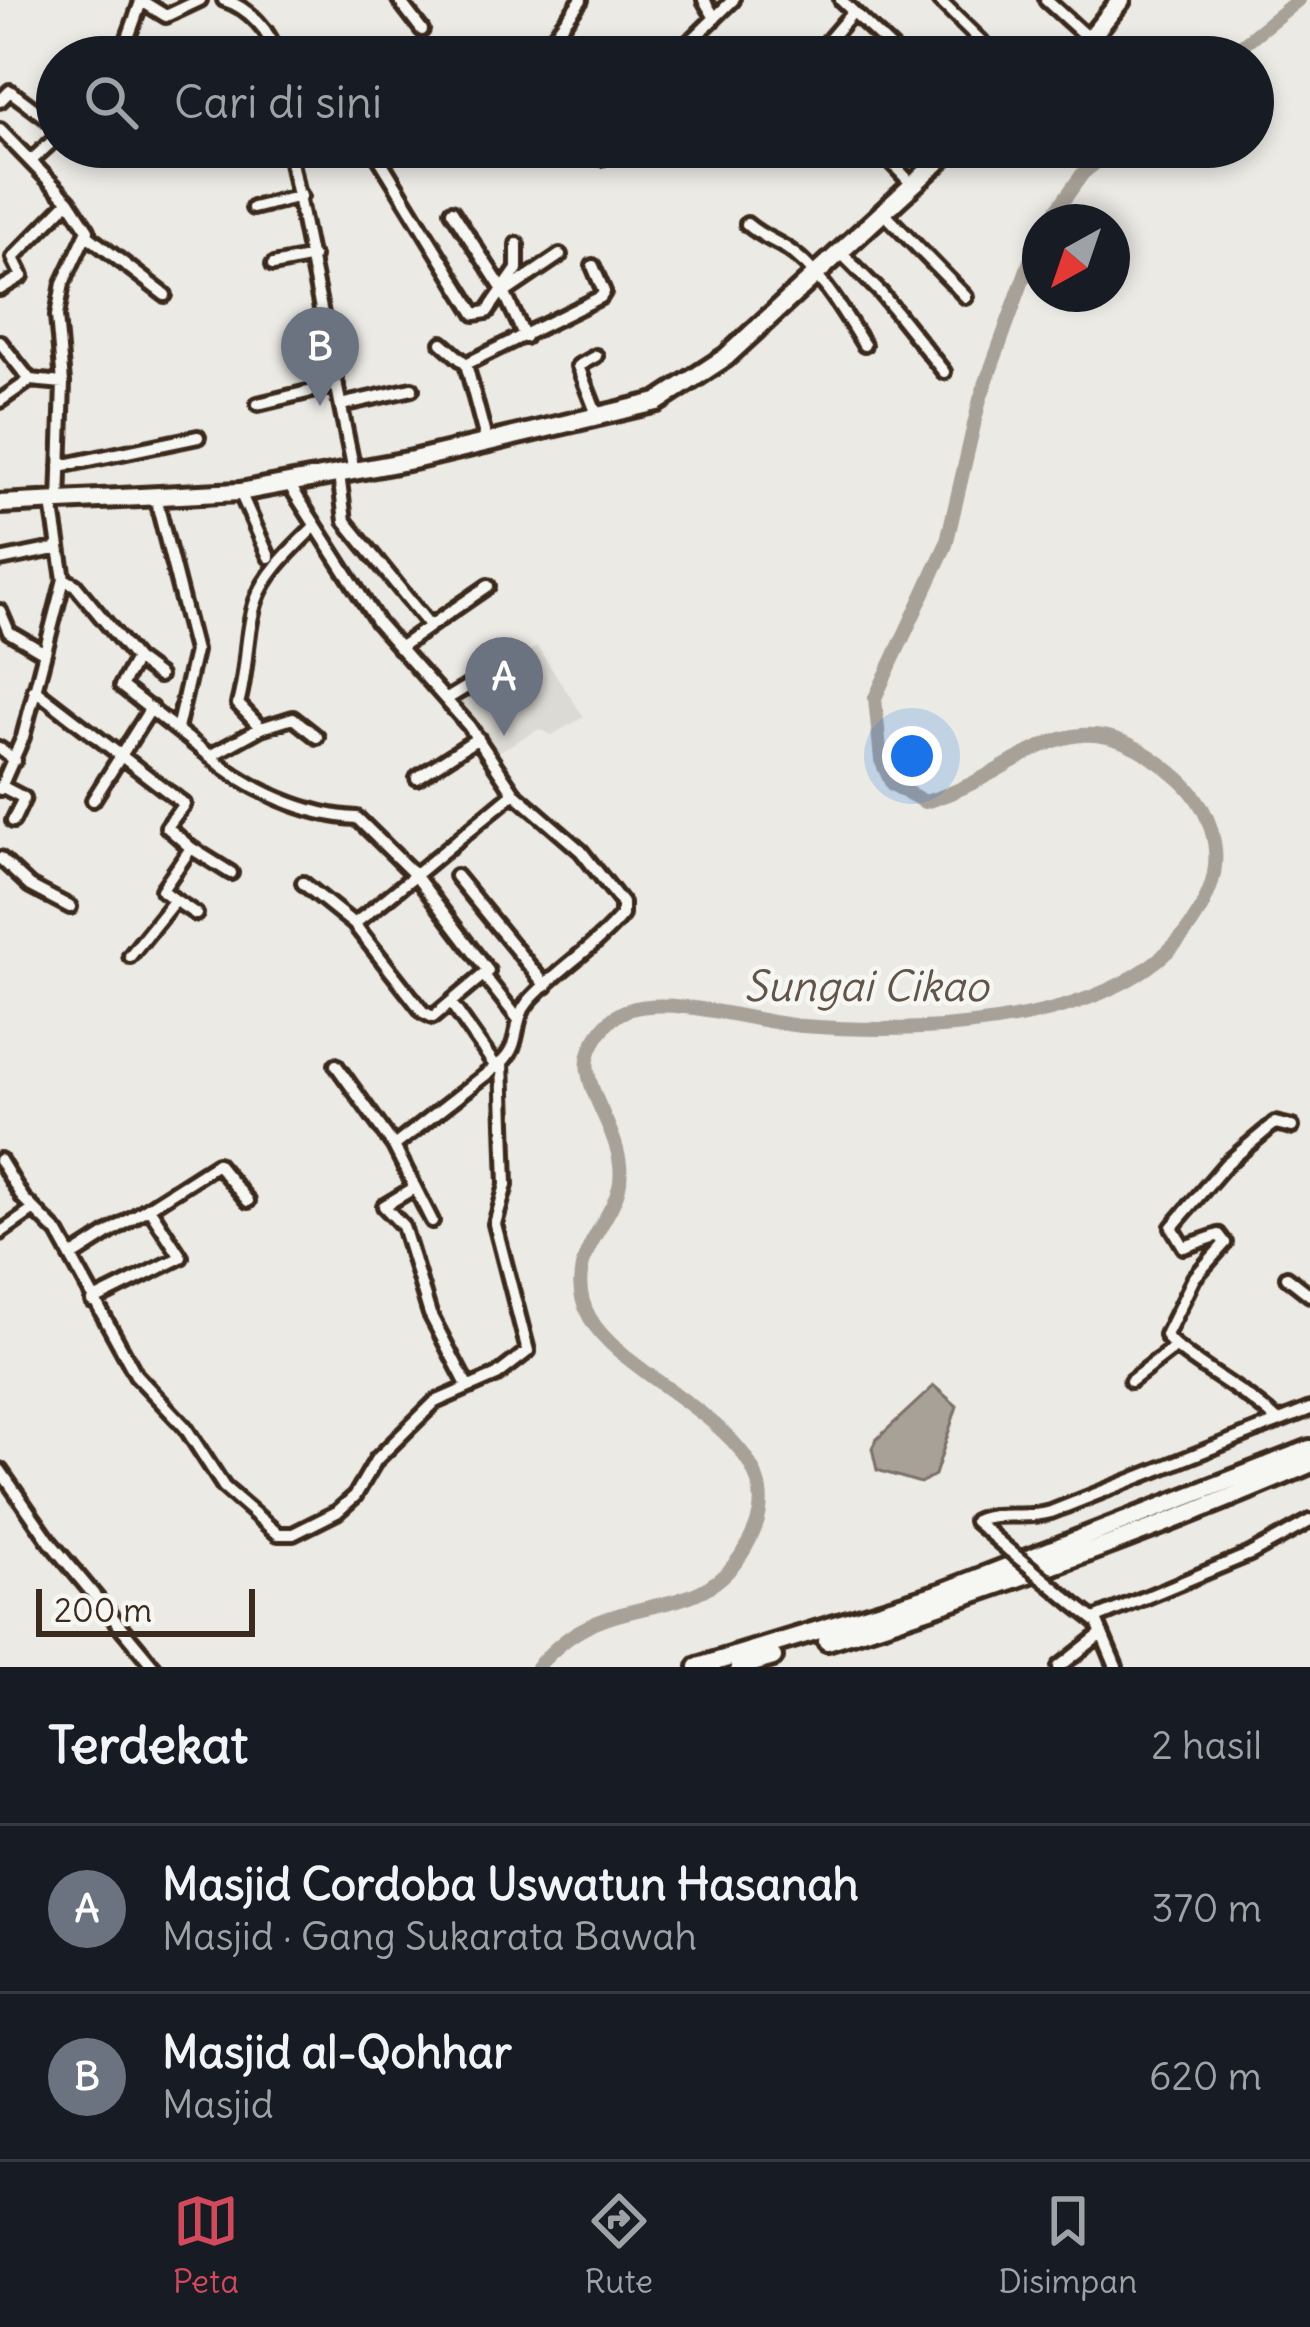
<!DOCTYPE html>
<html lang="id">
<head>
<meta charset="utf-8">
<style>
	:root { --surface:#171b24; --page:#20242c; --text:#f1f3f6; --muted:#9ea1a6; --line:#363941; --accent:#d1495b }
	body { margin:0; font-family:Delius,sans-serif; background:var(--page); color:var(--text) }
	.compass { position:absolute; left:1022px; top:204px; width:108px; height:108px; border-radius:50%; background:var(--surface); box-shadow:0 6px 18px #0003; rotate:220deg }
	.scale { position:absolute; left:36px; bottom:30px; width:219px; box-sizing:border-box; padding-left:12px; border:6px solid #3b2a1e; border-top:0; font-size:33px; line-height:42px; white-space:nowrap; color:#3b2a1e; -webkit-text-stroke:9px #f6f6f2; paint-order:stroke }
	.you { position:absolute; left:912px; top:756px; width:42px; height:42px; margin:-30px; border:9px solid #fff; border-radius:50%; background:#1a73e8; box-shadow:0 0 0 18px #1a73e833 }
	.badge { display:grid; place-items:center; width:78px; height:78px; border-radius:50%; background:var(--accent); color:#fff; font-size:39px; font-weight:700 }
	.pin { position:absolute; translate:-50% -99px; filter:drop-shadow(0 3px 6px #0008) }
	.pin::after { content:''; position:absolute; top:63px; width:42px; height:36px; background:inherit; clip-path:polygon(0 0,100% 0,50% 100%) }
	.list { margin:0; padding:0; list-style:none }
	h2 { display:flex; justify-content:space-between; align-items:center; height:156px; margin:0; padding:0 48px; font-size:51px }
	h2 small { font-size:39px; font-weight:400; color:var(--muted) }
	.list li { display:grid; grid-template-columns:78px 1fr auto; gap:36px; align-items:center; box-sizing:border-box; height:168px; padding:0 48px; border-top:3px solid var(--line) }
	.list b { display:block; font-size:45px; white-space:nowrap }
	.list p { margin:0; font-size:39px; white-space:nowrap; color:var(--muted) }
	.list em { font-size:39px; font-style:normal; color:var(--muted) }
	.icon { flex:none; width:66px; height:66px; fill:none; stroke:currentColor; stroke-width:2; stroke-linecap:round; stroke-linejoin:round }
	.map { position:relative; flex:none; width:1310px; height:1667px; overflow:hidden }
	.search { position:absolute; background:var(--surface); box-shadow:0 6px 18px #0003; left:36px; right:36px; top:36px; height:132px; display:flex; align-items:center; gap:30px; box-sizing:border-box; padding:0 42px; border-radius:66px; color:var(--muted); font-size:45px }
	.sheet { height:492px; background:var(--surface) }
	nav { display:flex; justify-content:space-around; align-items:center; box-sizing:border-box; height:168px; border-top:3px solid var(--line); background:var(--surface); font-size:33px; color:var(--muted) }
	nav a { display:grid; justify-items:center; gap:6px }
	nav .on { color:var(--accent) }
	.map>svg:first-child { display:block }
	.built { fill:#dcdad4 }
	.water { fill:#a8a198; stroke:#7c7167; stroke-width:3 }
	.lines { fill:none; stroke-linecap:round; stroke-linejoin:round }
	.river { stroke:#a8a198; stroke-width:14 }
	.minor-casing { stroke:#3b2a1e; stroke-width:20 }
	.highway-casing { stroke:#3b2a1e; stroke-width:26 }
	.minor { stroke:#f6f6f2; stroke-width:10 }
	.highway { stroke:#f6f6f2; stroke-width:16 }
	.minor-bridge-casing { stroke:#3b2a1e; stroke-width:20; stroke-linecap:butt }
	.minor-bridge { stroke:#f6f6f2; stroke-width:10 }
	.labels { text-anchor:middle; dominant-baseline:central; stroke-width:9; stroke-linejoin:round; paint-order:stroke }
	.water-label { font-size:42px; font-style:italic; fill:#615449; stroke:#f6f6f2 }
</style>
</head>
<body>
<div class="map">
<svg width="1310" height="1667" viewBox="0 0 1310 1667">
	<rect width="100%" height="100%" fill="#ebeae5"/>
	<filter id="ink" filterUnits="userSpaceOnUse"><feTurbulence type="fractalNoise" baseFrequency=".00833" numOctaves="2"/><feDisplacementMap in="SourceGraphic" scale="24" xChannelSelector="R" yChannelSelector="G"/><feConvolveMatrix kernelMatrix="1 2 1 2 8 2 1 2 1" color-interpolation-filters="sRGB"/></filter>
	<g filter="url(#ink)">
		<path class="built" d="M 537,647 L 584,717 L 551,735 L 539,729 L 498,752 L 454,693 Z"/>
		<path class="water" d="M 934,1386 L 957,1406 L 935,1475 L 920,1483 L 877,1470 L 872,1448 L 876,1440 Z"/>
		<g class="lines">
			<path class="river" d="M 1227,57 L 1298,0
				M 1048,222 L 1083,173 L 1115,147
				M 537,1667 C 550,1653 564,1639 581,1630 C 648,1593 719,1620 756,1526 C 791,1434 626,1383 590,1318 C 558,1261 614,1224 620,1182 C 625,1141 592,1104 588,1071 C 584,1048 607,1017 628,1010 C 672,995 755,1022 802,1026 C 927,1035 1155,1031 1209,891 C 1225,851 1209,805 1178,778 C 1070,682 1031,771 925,802 L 892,784 L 881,760 L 875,698 L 946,545 L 980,399 L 1040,233"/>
			<g class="minor-casing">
				<path id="minor" d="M 140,0 L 166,16 L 200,0
					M 224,0 C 248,7 272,32 277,57
					M 399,0 L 422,30
					M 704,0 L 715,18
					M 841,0 L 901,57
					M 939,0 L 982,42 L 973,57
					M 1046,0 L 1090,40
					M 553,37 L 572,57
					M 822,48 L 853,12
					M 121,57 L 141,2
					M 538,57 L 581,0
					M 669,57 L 694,38
					M 712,57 L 694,38 L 733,0
					M 0,101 L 10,91 L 57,126
					M 0,130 L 69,201 L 88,230 L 63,283 L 57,316 L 63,383 L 59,503
					M 288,147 L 354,471
					M 379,158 L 475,314 L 487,312 L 517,269 L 517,244
					M 602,158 L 613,147
					M 32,160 L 57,137
					M 889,160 L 911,183
					M 253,208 L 301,196
					M 452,211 L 503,290 L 525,337
					M 882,211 L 966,297
					M 747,224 C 761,236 773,240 786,248 C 819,269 844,313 864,345
					M 88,236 L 165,295
					M 840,252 L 881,293 L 944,372
					M 273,265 L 313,257
					M 0,289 L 22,276 L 13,258 L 69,201
					M 507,291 L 560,255
					M 0,342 L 30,380 L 63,383
					M 442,343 L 466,364
					M 596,356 L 578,366 L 598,417
					M 0,401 L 30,380
					M 258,404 L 337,385
					M 341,405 L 412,389
					M 487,443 L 466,364 L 601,297 L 604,292 L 593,266
					M 60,466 L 198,437
					M 339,474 L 345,521 L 430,626 L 399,648
					M 240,492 L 269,557
					M 156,499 L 195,651 L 177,729
					M 0,560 L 59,548
					M 64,579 L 75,585 L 136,659 L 121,686 L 210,756 L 261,728 L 293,718 L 317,737
					M 0,611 L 9,632 L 43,652
					M 430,626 L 488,586
					M 136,659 L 159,676
					M 34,689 L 184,804 L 167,827 L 191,848 L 162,890 L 175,900 L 130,956
					M 447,699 L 518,656
					M 261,728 L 238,704 C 248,670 245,633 256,601 C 266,572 292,549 314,527
					M 0,749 L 15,760
					M 210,756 C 248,790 309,816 357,818 L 415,875 L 488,971 L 433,1017 L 423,1012 L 354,924 C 409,882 460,837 514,793
					M 417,778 L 478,738
					M 1,786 L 24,798 L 13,821
					M 0,789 L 23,737 L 64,579 L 52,503
					M 93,800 L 151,708
					M 191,848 L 231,873
					M 0,858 L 30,886 L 70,907
					M 456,876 L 546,986
					M 303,883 L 354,924
					M 175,900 L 196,914
					M 485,977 L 519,1020
					M 451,1003 L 494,1064
					M 336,1065 L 394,1146 L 432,1221
					M 394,1146 L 502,1062
					M 0,1160 L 23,1198 L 58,1233 L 136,1375 L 185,1427 L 224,1487 L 278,1534 L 293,1534 L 337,1512 L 355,1496 L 376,1460 L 435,1402 L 497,1375 L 528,1351 L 495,1224 L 506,1185 L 502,1062 C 522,1043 512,1021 528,1002 C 556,970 595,948 622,915 L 622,903 L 581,851 L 514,793 L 469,726 L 378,623 L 287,481
					M 414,1188 L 384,1206 L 403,1226 L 430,1314 L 467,1385
					M 0,1233 L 33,1210
					M 71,1257 L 217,1164 L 248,1201
					M 1287,1277 L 1310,1295
					M 92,1301 L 181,1257 L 149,1208
					M 1131,1381 L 1174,1348
					M 1278,1422 C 1254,1395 1176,1355 1166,1335 L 1194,1278 L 1225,1243 L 1219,1235 L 1184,1247 L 1172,1227 L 1226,1164 L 1275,1123 L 1292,1127
					M 0,1470 L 50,1542 L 154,1667
					M 1010,1551 L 975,1521 C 998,1510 1025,1520 1051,1512 L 1310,1409
					M 1074,1604 L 1097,1622 L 1116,1667
					M 1094,1619 L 1250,1554 L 1310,1521
					M 1059,1667 L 1101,1634"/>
			</g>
			<g class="highway-casing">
				<path id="highway" d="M 1075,57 L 1121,0
					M 0,504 L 240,492 L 413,460 L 657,402 L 726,357 L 954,147
					M 827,1641 C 991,1590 1152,1532 1310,1464
					M 698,1667 L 940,1593 L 1310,1449
					M 739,1667 L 773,1657"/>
			</g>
			<use href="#minor" class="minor"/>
			<use href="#highway" class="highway"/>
			<g class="minor-bridge-casing">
				<path id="minor-bridge" d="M 1010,1551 L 1074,1604"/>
			</g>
			<use href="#minor-bridge" class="minor-bridge"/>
		</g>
	</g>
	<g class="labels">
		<g class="water-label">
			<text x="866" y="986">Sungai Cikao</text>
		</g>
	</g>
</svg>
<svg class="compass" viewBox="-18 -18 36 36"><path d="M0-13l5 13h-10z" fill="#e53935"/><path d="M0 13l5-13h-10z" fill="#9ea1a6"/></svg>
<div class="scale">200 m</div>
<div class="you"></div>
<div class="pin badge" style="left:504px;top:736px;background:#6b7280">A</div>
<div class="pin badge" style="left:320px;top:406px;background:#6b7280">B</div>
<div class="search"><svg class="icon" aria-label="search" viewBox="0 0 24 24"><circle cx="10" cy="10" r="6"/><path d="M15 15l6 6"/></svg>Cari di sini</div>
</div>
<section class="sheet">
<h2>Terdekat<small>2 hasil</small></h2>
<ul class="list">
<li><span class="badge" style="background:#6b7280">A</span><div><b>Masjid Cordoba Uswatun Hasanah</b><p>Masjid · Gang Sukarata Bawah</p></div><em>370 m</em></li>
<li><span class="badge" style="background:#6b7280">B</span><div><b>Masjid al-Qohhar</b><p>Masjid</p></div><em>620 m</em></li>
</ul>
</section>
<nav>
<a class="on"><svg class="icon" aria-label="map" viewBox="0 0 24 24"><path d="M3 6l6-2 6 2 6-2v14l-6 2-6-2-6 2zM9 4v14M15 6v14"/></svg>Peta</a>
<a><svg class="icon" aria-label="directions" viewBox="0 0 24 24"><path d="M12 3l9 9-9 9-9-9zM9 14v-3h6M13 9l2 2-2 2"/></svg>Rute</a>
<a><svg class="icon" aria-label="saved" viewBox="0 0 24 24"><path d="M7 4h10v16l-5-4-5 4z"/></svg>Disimpan</a>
</nav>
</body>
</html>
